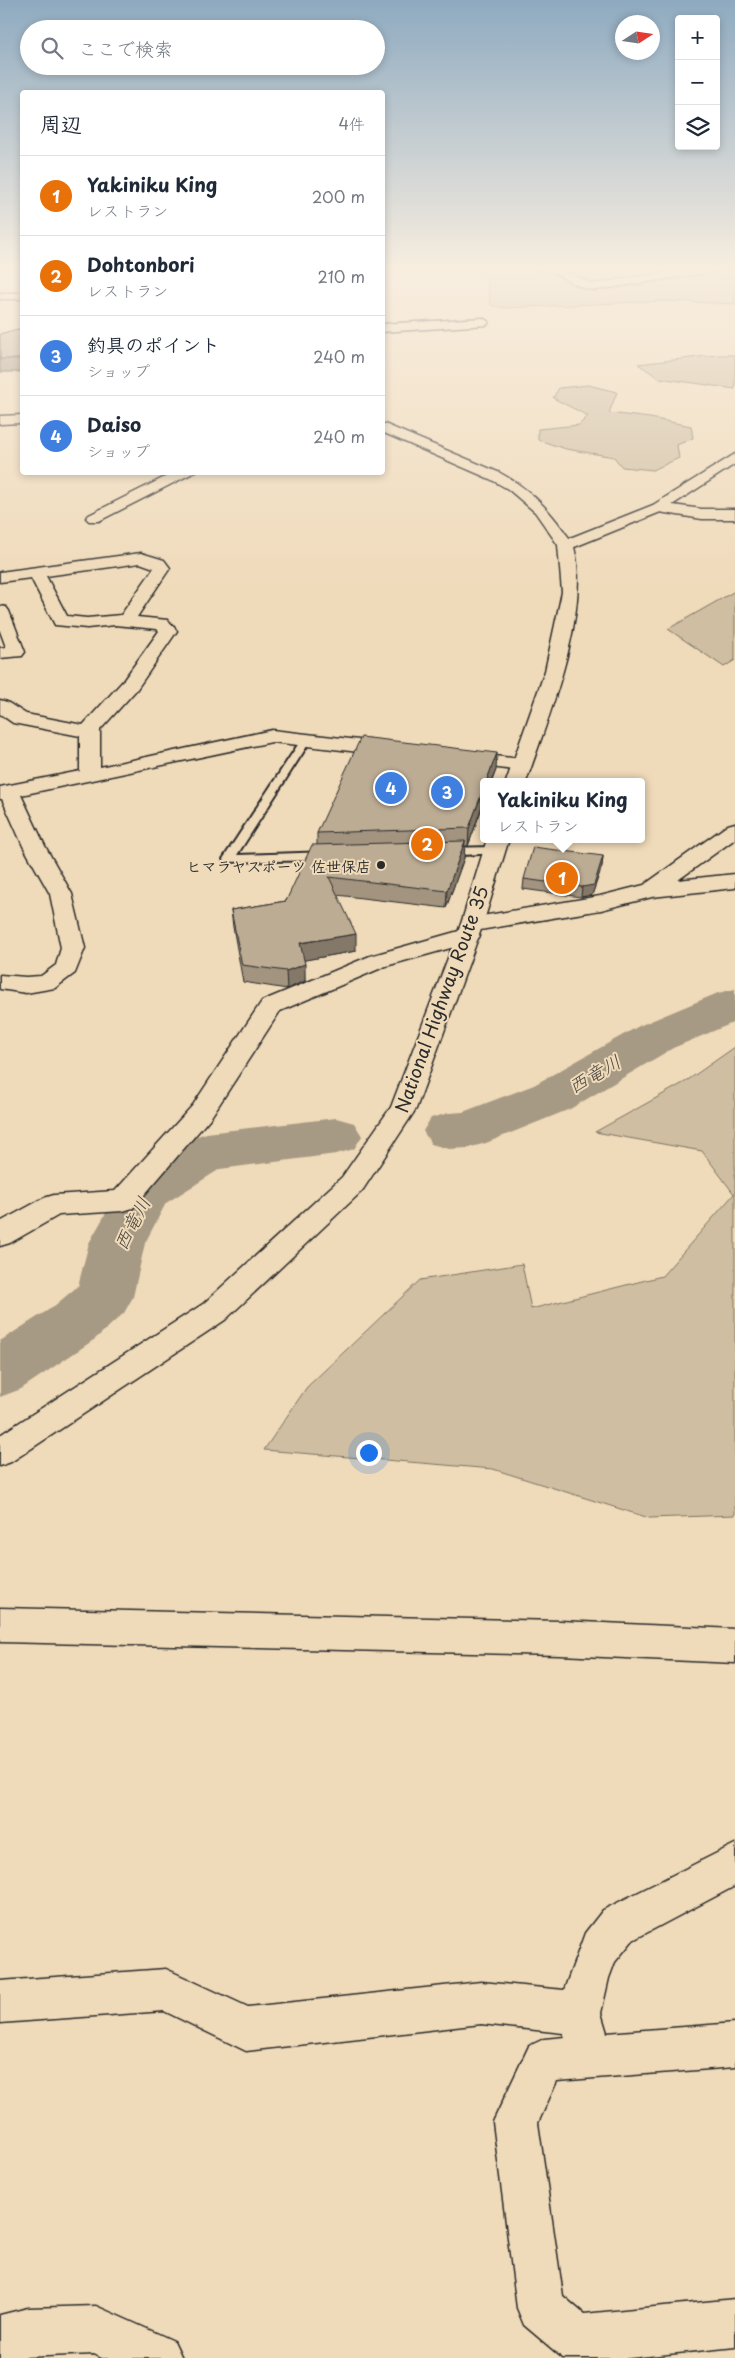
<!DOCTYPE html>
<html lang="ja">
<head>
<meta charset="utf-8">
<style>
	:root { --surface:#fff; --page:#f6f6f7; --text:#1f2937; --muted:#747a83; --line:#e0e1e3; --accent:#d93025 }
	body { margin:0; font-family:"Playpen Sans","Klee One",sans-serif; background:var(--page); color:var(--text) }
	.controls { position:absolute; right:15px; top:15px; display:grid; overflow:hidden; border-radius:5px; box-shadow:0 2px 8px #0003 }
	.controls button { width:45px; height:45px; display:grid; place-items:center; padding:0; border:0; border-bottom:1px solid var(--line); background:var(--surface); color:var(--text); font:25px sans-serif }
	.compass { position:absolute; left:615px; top:15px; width:45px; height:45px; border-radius:50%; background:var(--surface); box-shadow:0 2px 8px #0003; rotate:78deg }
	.you { position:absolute; left:368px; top:1452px; width:18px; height:18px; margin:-12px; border:4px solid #fff; border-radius:50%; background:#1a73e8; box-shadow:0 0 0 8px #1a73e833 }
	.badge { display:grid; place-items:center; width:32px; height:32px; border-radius:50%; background:var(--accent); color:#fff; font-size:16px; font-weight:700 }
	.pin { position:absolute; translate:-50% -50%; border:2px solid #fff; box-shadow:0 1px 5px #0006 }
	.popup { position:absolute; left:480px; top:778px; width:165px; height:65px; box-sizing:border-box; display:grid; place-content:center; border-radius:5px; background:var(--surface); filter:drop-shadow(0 1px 4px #0005); font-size:16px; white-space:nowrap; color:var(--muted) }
	.popup b { font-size:19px; color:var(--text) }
	.popup::after { content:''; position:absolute; left:50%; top:100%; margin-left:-10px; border:10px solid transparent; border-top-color:var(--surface) }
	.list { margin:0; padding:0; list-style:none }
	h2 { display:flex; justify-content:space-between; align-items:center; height:65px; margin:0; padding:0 20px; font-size:21px }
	h2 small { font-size:16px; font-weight:400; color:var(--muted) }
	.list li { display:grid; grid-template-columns:32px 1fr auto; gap:15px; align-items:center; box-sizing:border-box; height:80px; padding:0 20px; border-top:1px solid var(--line) }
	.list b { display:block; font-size:19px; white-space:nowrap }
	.list p { margin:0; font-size:16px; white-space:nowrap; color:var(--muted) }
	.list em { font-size:16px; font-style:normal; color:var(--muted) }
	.icon { flex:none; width:28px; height:28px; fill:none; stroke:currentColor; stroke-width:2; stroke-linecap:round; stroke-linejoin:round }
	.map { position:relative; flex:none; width:735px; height:2358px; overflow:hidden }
	.search { position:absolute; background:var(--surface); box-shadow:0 2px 8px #0003; left:20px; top:20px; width:365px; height:55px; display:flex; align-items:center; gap:12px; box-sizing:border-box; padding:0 18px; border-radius:28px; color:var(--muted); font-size:19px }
	.panel { position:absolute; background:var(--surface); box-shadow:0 2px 8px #0003; left:20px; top:90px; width:365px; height:385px; border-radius:5px }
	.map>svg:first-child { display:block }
	.green { fill:#cfbea1; stroke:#7d7466 }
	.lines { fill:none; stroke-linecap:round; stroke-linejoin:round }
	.river { fill:#a79a84; fill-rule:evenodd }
	.lane-casing { stroke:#2b2b2b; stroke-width:4 }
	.street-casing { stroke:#2b2b2b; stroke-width:3 }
	.secondary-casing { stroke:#2b2b2b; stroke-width:3 }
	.highway-casing { stroke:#2b2b2b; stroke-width:3 }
	.lane { fill:#efdab9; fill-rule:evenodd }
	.street { fill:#efdab9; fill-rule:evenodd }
	.secondary { fill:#efdab9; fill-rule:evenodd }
	.highway { fill:#efdab9; fill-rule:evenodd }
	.wall { fill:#a2947f; stroke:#2b2b2b }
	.shaded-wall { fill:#847868; stroke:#2b2b2b }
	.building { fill:#bcac94; stroke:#2b2b2b }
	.poi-dot { fill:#2b2b2b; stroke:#efdab9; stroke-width:2 }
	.labels { text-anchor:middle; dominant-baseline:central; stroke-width:4; stroke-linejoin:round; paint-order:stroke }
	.far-poi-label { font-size:15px; font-weight:bold; fill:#2b2b2b; stroke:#efdab9; text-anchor:end }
	.street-label { font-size:18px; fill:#2b2b2b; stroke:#efdab9 }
	.water-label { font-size:19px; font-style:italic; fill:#4a4741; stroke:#efdab9 }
</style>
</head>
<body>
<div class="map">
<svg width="735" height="2358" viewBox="0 0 735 2358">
	<rect width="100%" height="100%" fill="#efdab9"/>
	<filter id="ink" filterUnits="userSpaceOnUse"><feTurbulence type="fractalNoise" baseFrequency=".02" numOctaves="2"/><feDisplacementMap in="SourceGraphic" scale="10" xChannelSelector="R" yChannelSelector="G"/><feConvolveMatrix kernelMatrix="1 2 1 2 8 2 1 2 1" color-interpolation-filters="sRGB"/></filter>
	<g filter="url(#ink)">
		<path class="green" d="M 445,266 L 626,266 L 660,269 L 735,266 L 735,304 L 663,301 L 503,308 L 491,305 C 487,294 491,285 484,275 L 472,271 Z
			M 717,355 L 735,355 L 735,389 L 659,378 L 638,364 Z
			M 588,385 L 617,392 L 609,413 L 650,418 L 691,426 L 693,438 L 677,445 L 679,458 L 653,470 L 622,467 L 614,457 L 566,449 L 538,440 L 538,429 L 579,425 L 588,416 L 553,398 L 559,388 Z
			M 735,591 L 735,660 L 724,667 L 668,629 Z
			M 735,1047 L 735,1515 L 649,1518 L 493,1469 L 264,1450 L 307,1387 L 420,1280 L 522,1264 L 531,1309 L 662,1276 L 734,1194 L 702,1151 L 595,1132 L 685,1082 Z"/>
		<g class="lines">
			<path class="river" d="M 735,989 L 735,1022 L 673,1048 L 570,1109 L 486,1143 L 468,1148 L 449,1149 L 431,1144 L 423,1131 L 431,1118 L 449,1113 L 463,1112 L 534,1085 L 639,1026 L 718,993 Z
				M 336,1118 L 354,1123 L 362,1136 L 354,1149 L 336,1154 L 220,1169 L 166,1203 L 145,1243 L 133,1297 L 124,1313 L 95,1339 L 21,1389 L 0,1397 L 0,1341 L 53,1307 L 78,1286 L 89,1243 L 127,1176 L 188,1139 L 207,1133 Z"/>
			<g class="lane-casing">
				<path id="lane" d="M 306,737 L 311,740 L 237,855 L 328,852 L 334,856 L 328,860 L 225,862 L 223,859 L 301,740 Z
					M 494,847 L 498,849 L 500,851 L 498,853 L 445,856 L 439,852 L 445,848 Z"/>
			</g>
			<g class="street-casing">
				<path id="street" d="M 524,266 L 557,267 L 592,284 L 705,266 L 734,266 L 729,269 L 596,290 C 579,290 566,277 551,272 C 542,269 531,272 524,266 Z
					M 0,293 L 22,293 L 22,299 L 0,299 Z
					M 483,318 L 489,322 L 487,325 L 382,332 L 382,324 Z
					M 22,415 L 22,423 L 0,424 L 0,416 Z
					M 175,472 L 195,472 L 99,521 L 89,521 L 86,518 L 89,515 Z
					M 658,503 L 702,509 L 735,509 L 735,519 L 702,519 L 653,511 L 650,508 Z
					M 141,553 L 164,560 L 170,568 L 137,617 L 168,620 L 177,631 L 137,689 L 100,730 L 100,767 L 272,730 L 394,744 L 401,746 L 404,750 L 401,754 L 394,756 L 272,742 L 21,795 L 45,846 L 72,894 L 85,948 L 75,973 L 55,988 L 26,993 L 0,989 L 0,975 L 26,977 L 41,976 L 56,965 L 61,948 L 50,894 L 23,846 L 2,799 L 0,799 L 0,787 L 80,771 L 80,736 L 13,723 L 0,714 L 0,700 L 7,702 L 26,714 L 83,725 L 123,681 L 159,631 L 157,629 L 115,625 L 87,628 L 55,625 L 31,578 L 0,582 L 0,572 ZM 140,563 L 154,568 L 121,615 L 87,618 L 67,616 L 46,576 Z
					M 0,606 L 6,607 L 9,611 L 25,652 L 22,656 L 0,658 L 0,648 L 6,647 L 0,631 Z
					M 459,752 L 521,759 L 528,761 L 531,765 L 528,769 L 521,771 L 452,762 L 449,758 L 452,754 Z
					M 735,823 L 735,839 L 678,880 L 735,874 L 735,888 L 652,897 L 601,910 L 474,931 L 480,936 L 476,941 L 386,966 L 280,1011 L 211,1117 L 133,1208 L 123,1211 L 59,1215 L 10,1243 L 0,1246 L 0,1222 L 44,1198 L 54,1195 L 115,1191 L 193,1105 L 262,1001 L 370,956 L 466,929 L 461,924 L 464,919 L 600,896 L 644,885 L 728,825 Z
					M 0,1608 L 560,1621 L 735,1629 L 735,1663 L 560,1655 L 0,1642 Z
					M 735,1844 L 735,1886 L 633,1940 L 615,1962 L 609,1978 L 601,2013 L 607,2033 L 735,2023 L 735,2067 L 557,2081 L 538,2123 L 563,2296 L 584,2314 L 735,2299 L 735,2347 L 629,2358 L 563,2358 L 524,2325 L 517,2308 L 493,2122 L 529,2046 L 544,2039 L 565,2037 L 563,2033 L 481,2024 L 246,2051 L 164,2011 L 0,2023 L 0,1981 L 166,1969 L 248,2007 L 481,1982 L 564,1990 L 585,1933 L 603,1910 Z
					M 96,2306 L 174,2341 L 182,2358 L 102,2358 L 94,2354 L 0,2358 L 0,2315 L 28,2308 Z"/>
			</g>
			<g class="secondary-casing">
				<path id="secondary" d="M 735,454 L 735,464 L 663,511 L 572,548 L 560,548 L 558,545 L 560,542 L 653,505 Z"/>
			</g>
			<g class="highway-casing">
				<path id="highway" d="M 14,266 L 22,266 L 22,271 Z
					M 382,423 L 500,473 C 528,488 545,505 564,531 C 567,536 573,541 574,547 C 591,613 548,718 526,782 L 506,782 L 545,671 L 562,592 L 558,545 L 535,512 L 508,489 L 490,479 L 382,432 Z
					M 487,839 L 509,839 L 483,924 L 416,1109 L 362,1191 L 225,1320 L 11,1462 L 0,1466 L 0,1435 L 203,1304 L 342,1177 L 391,1107 L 461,924 Z"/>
			</g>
			<use href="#lane" class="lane"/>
			<use href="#street" class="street"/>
			<use href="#secondary" class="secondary"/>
			<use href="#highway" class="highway"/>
		</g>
		<path class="wall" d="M 22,328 L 22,372 L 0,372 L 0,334 Z
			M 496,770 L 468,846 L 465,846 L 464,858 L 446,908 L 337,895 L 356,951 L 304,960 L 305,981 L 287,989 L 243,982 L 233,927 L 231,910 L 286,901 L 317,845 L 317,833 Z
			M 603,856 L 602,866 L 592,895 L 581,897 L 523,889 L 524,879 Z"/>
		<path class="shaded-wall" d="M 497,753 L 496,770 L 491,782 L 486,782 Z
			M 483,790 L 483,804 L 468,846 L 469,828 Z
			M 465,841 L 464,858 L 446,908 L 447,891 Z
			M 603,856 L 602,866 L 592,895 L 581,897 L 582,887 Z
			M 356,934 L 356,951 L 300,961 L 300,943 Z
			M 305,964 L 305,981 L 287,989 L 286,971 Z"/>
		<path class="building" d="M 22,328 L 22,359 L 0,359 L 0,334 Z
			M 361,737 L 497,753 L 486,782 L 483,782 L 483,790 L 469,828 L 317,833 Z
			M 465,841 L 447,891 L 329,877 L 356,934 L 300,943 L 305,964 L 286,971 L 242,965 L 231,910 L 286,901 L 312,845 Z
			M 533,847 L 603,856 L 594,885 L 582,887 L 524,879 Z"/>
	</g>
	<linearGradient id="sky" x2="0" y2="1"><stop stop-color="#8eaac0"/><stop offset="0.45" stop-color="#f8eee0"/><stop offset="1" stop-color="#f8eee0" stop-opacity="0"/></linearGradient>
	<rect width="735" height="597" fill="url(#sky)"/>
	<circle class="poi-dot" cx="381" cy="865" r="5"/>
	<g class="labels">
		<g class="far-poi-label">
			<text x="371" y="865">ヒマラヤスポーツ 佐世保店</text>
		</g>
		<g class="street-label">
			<text transform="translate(441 999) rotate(-70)">National Highway Route 35</text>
		</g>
		<g class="water-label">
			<text transform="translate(594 1073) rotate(-30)">西竜川</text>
			<text transform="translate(131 1223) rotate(-63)">西竜川</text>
		</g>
	</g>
</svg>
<div class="controls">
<button>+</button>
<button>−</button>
<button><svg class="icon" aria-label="layers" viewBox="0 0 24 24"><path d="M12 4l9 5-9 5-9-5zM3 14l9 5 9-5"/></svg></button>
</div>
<svg class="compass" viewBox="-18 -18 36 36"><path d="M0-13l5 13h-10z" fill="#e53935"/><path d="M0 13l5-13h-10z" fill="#747a83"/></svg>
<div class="you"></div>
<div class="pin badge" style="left:562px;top:878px;background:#e8710a">1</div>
<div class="popup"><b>Yakiniku King</b>レストラン</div>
<div class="pin badge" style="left:427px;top:844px;background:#e8710a">2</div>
<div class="pin badge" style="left:447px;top:792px;background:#3f7fe0">3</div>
<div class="pin badge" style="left:391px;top:788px;background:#3f7fe0">4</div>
<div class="search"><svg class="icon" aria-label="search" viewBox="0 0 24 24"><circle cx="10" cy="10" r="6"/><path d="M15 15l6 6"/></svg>ここで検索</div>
<section class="panel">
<h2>周辺<small>4件</small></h2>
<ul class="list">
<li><span class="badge" style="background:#e8710a">1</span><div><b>Yakiniku King</b><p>レストラン</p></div><em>200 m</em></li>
<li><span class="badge" style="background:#e8710a">2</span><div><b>Dohtonbori</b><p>レストラン</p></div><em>210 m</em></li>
<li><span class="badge" style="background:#3f7fe0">3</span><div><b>釣具のポイント</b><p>ショップ</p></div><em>240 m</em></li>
<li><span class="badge" style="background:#3f7fe0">4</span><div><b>Daiso</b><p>ショップ</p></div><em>240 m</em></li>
</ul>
</section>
</div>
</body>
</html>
